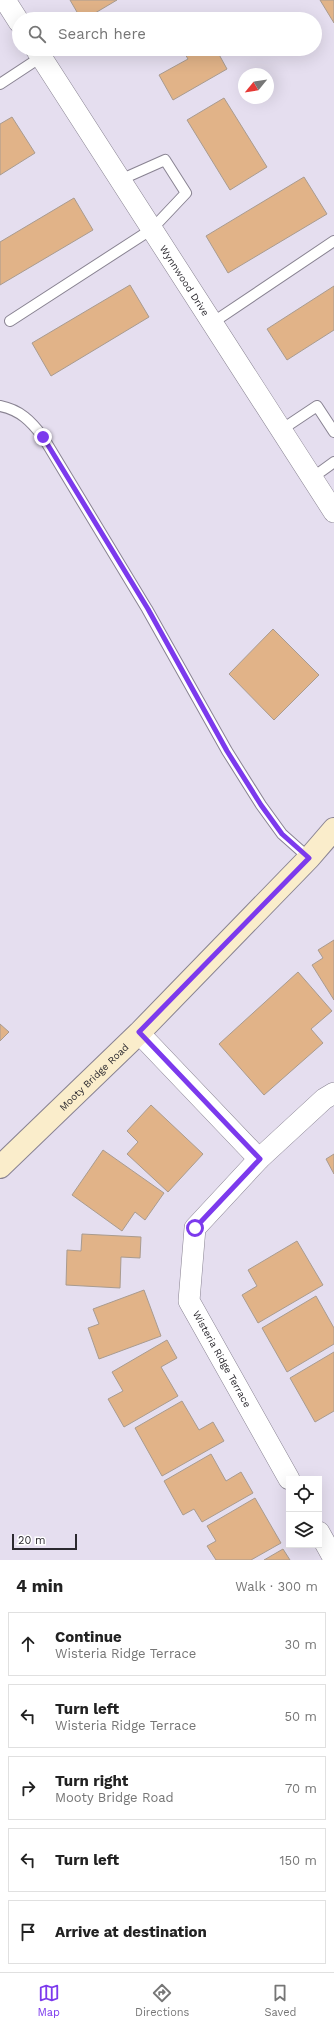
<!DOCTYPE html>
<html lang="en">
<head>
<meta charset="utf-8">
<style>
	:root { --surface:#fff; --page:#f2f2f2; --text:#222; --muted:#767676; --line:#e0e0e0; --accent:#7c3aed }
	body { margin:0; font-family:"Work Sans",sans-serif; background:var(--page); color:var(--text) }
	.controls { position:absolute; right:12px; bottom:12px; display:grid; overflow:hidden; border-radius:0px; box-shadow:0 4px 16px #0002 }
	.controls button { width:36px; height:36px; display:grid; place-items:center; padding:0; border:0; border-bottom:1px solid var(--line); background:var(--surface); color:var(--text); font:20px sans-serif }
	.compass { position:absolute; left:238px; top:68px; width:36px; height:36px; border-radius:50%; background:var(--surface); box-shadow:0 4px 16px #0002; rotate:240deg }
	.scale { position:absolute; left:12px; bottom:10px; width:65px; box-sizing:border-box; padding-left:4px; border:2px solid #2b292f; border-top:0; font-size:11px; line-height:14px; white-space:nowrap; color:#2b292f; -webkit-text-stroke:3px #fff; paint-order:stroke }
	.stop { position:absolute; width:12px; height:12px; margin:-9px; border:3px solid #7c3aed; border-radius:50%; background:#fff }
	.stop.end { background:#7c3aed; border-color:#fff; box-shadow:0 1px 4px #0008 }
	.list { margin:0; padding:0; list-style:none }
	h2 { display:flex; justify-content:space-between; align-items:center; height:52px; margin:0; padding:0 16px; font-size:17px }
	h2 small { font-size:13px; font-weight:400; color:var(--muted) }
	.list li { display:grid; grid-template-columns:26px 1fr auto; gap:12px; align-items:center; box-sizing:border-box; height:64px; margin:0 8px 8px; padding:0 8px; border:1px solid var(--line); border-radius:0px }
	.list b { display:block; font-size:15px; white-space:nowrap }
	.list p { margin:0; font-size:13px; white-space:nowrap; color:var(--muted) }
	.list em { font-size:13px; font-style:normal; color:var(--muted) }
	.icon { flex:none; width:22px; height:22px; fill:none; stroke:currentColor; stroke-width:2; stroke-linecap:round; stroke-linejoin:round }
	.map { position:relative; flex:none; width:334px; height:1560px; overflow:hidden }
	.search { position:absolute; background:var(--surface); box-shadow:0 4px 16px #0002; left:12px; right:12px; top:12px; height:44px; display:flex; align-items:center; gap:10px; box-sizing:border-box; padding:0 14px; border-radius:22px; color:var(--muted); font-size:15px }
	.sheet { height:412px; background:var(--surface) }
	nav { display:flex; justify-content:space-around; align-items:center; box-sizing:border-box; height:56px; border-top:1px solid var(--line); background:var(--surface); font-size:11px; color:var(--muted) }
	nav a { display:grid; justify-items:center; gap:2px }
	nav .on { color:var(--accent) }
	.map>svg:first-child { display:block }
	.building { fill:#e1b388; stroke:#a99b8f }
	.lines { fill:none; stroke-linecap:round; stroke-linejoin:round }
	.service-casing { stroke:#898392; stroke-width:12 }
	.minor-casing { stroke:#898392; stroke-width:22 }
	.secondary-casing { stroke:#898392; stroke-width:24 }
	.service { stroke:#fff; stroke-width:10 }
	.minor { stroke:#fff; stroke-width:21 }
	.secondary { stroke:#faedcb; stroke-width:22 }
	.route { stroke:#7c3aed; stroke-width:5 }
	.labels { text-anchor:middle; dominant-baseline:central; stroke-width:3.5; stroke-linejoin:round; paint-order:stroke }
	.street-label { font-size:10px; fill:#2b292f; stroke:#fff }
</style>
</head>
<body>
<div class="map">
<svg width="334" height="1560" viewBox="0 0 334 1560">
	<rect width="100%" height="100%" fill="#e5deef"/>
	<path class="building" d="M 70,0 L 117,0 L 85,19 L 81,19 Z
		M 320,0 L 334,0 L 334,23 Z
		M 195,13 L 199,19 L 185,19 Z
		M 182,49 L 216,49 L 227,69 L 173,100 L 159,75 L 188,59 Z
		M 224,98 L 267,167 L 230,190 L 187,120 Z
		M 12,117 L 35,153 L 0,175 L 0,124 Z
		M 304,177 L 327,214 L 228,273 L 206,236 Z
		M 74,198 L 93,230 L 0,285 L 0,242 Z
		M 130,285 L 149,317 L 51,376 L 32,343 Z
		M 334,286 L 334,330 L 287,360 L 267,329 Z
		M 273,629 L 319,675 L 274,720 L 229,674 Z
		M 334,940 L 334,1000 L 312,965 L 323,958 L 318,950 Z
		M 298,972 L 332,1011 L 311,1029 L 323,1043 L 264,1095 L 219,1044 Z
		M 0,1024 L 9,1032 L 0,1041 Z
		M 151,1105 L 203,1154 L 168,1192 L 127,1154 L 138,1142 L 127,1131 Z
		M 103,1150 L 164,1193 L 145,1220 L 135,1212 L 122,1231 L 72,1195 Z
		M 334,1154 L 334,1174 L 326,1159 Z
		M 82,1234 L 141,1237 L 140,1258 L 121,1257 L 120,1288 L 66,1285 L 67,1250 L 81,1251 Z
		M 297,1241 L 323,1285 L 258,1323 L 242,1295 L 257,1286 L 248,1270 Z
		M 144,1290 L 161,1336 L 99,1359 L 88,1328 L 99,1324 L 93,1309 Z
		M 316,1296 L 334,1328 L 334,1344 L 287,1372 L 262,1328 Z
		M 167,1340 L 177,1358 L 161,1367 L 178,1396 L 124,1427 L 108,1399 L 123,1391 L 112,1372 Z
		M 334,1352 L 334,1411 L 315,1422 L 290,1378 Z
		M 182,1401 L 199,1430 L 213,1422 L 224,1441 L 162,1476 L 135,1428 Z
		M 211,1454 L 226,1481 L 241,1472 L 253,1493 L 202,1522 L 194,1509 L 183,1515 L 164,1481 Z
		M 255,1498 L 281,1543 L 251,1560 L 216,1560 L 207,1546 L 216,1541 L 207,1526 Z
		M 283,1549 L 290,1560 L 264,1560 Z"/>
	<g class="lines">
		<g class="service-casing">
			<path id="service" d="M 0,84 L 41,57
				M 10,321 L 152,229 L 186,193 L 165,160 L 120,180
				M 212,323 L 334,241
				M 0,406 C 20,410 31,421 43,437 L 147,609 L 227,751 L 261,805 L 282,834 L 309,858
				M 281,430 L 317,406 L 334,432
				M 312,478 L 334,462"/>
		</g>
		<g class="minor-casing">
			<g id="minor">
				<path d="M 5,0 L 19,22"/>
				<path id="s1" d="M 36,49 L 334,512"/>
				<path d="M 139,1033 L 259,1159"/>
				<path d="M 289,1479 L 189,1301 L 195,1228 L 259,1159 L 324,1099 L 334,1093"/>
				<path d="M 319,1532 L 334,1559"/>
			</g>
		</g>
		<g class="secondary-casing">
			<g id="secondary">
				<path id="s2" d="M 0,1167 L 139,1033 L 309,858 L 334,829"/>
			</g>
		</g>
		<use href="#service" class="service"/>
		<use href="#minor" class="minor"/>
		<use href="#secondary" class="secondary"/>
	</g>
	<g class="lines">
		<path class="route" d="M 43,437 L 148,609 L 227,751 L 261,805 L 282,834 L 309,858 L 139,1032 L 260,1159 L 195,1228"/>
	</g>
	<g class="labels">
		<g class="street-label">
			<text stroke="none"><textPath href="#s1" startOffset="275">Wynnwood Drive</textPath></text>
			<text stroke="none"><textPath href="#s2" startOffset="130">Mooty Bridge Road</textPath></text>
			<text transform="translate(222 1359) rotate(61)">Wisteria Ridge Terrace</text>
		</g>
	</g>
</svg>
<div class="controls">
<button><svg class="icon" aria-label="locate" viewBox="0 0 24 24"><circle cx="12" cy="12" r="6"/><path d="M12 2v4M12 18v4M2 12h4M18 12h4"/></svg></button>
<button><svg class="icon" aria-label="layers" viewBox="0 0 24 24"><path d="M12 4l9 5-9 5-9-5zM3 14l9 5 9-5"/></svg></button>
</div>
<svg class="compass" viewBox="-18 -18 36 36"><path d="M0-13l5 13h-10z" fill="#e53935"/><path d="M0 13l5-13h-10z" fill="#767676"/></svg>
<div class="scale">20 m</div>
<div class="stop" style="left:195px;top:1228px"></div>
<div class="stop end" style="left:43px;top:437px"></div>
<div class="search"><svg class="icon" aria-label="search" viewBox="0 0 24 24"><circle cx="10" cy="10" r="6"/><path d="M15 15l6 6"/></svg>Search here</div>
</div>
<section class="sheet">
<h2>4 min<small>Walk · 300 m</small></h2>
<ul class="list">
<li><svg class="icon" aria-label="ahead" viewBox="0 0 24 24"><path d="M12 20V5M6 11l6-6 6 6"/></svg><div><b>Continue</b><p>Wisteria Ridge Terrace</p></div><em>30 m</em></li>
<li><svg class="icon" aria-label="left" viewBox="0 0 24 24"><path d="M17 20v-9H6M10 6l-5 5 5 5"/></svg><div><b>Turn left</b><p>Wisteria Ridge Terrace</p></div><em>50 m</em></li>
<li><svg class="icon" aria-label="right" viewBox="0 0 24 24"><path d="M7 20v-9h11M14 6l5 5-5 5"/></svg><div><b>Turn right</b><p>Mooty Bridge Road</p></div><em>70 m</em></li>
<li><svg class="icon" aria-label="left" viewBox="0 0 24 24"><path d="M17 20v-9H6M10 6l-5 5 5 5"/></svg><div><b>Turn left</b></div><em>150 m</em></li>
<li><svg class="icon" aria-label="arrive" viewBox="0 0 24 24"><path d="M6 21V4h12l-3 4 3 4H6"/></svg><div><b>Arrive at destination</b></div></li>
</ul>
</section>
<nav>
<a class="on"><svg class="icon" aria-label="map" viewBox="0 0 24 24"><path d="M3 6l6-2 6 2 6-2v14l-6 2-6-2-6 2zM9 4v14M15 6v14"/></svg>Map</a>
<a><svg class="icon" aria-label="directions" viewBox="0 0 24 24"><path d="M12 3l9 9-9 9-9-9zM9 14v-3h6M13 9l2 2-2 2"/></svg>Directions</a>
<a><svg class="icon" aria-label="saved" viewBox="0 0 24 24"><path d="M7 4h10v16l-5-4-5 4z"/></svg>Saved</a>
</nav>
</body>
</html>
